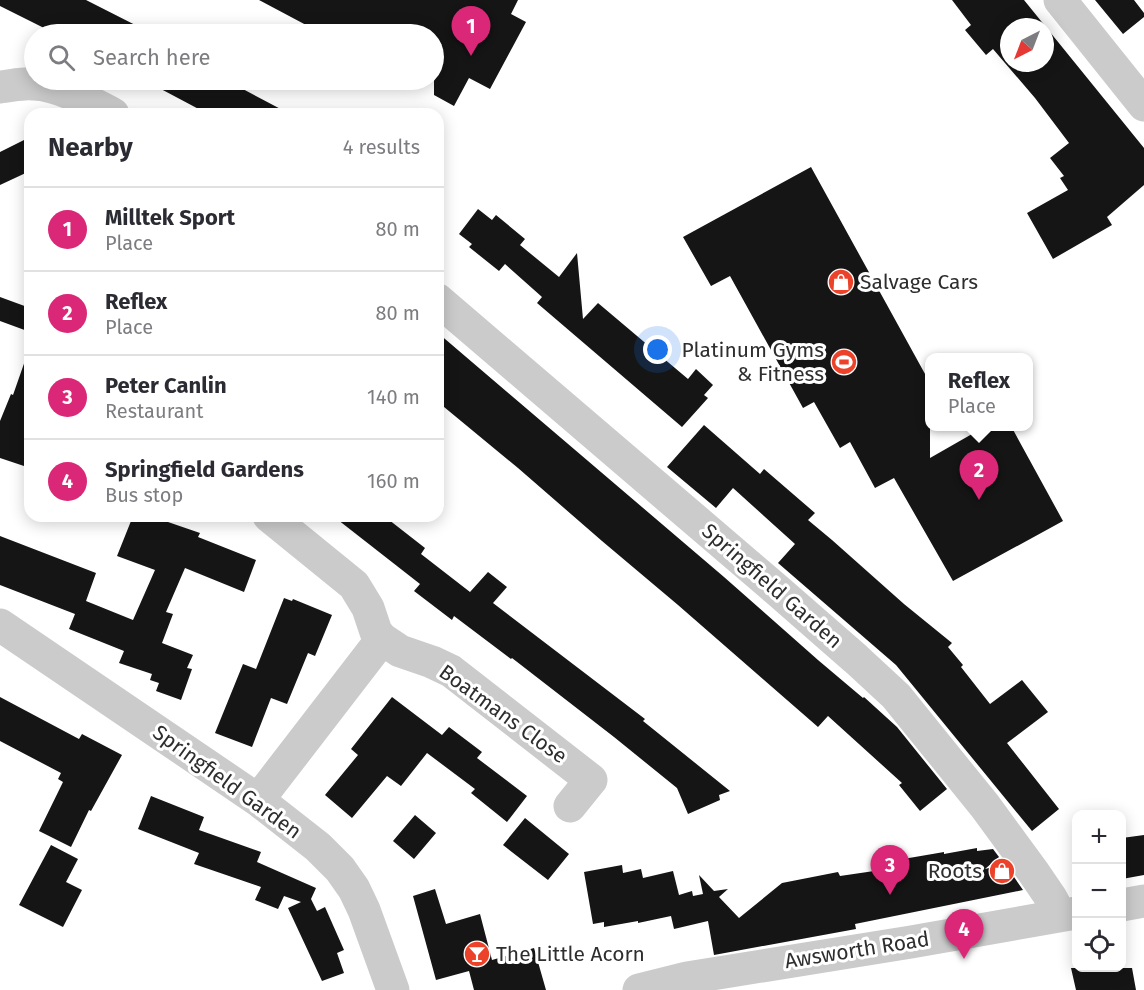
<!DOCTYPE html>
<html lang="en">
<head>
<meta charset="utf-8">
<style>
	:root { --surface:#fff; --page:#f2f2f3; --text:#2b2b33; --muted:#7c7c81; --line:#e1e1e2; --accent:#db2777 }
	body { margin:0; font-family:"Fira Sans",sans-serif; background:var(--page); color:var(--text) }
	.controls { position:absolute; right:18px; bottom:18px; display:grid; overflow:hidden; border-radius:12px; box-shadow:0 3px 15px #0003 }
	.controls button { width:54px; height:54px; display:grid; place-items:center; padding:0; border:0; border-bottom:2px solid var(--line); background:var(--surface); color:var(--text); font:30px sans-serif }
	.compass { position:absolute; left:1000px; top:18px; width:54px; height:54px; border-radius:50%; background:var(--surface); box-shadow:0 3px 15px #0003; rotate:222deg }
	.you { position:absolute; left:658px; top:350px; width:21px; height:21px; margin:-15px; border:4px solid #fff; border-radius:50%; background:#1a73e8; box-shadow:0 0 0 9px #1a73e833 }
	.badge { display:grid; place-items:center; width:39px; height:39px; border-radius:50%; background:var(--accent); color:#fff; font-size:20px; font-weight:700 }
	.pin { position:absolute; translate:-50% -50px; filter:drop-shadow(0 2px 3px #0008) }
	.pin::after { content:''; position:absolute; top:32px; width:21px; height:18px; background:inherit; clip-path:polygon(0 0,100% 0,50% 100%) }
	.popup { position:absolute; left:925px; top:353px; width:108px; height:78px; box-sizing:border-box; display:grid; place-content:center; border-radius:12px; background:var(--surface); filter:drop-shadow(0 2px 4px #0005); font-size:20px; white-space:nowrap; color:var(--muted) }
	.popup b { font-size:22px; color:var(--text) }
	.popup::after { content:''; position:absolute; left:50%; top:100%; margin-left:-12px; border:12px solid transparent; border-top-color:var(--surface) }
	.list { margin:0; padding:0; list-style:none }
	h2 { display:flex; justify-content:space-between; align-items:center; height:78px; margin:0; padding:0 24px; font-size:26px }
	h2 small { font-size:20px; font-weight:400; color:var(--muted) }
	.list li { display:grid; grid-template-columns:39px 1fr auto; gap:18px; align-items:center; box-sizing:border-box; height:84px; padding:0 24px; border-top:2px solid var(--line) }
	.list b { display:block; font-size:22px; white-space:nowrap }
	.list p { margin:0; font-size:20px; white-space:nowrap; color:var(--muted) }
	.list em { font-size:20px; font-style:normal; color:var(--muted) }
	.icon { flex:none; width:33px; height:33px; fill:none; stroke:currentColor; stroke-width:2; stroke-linecap:round; stroke-linejoin:round }
	.map { position:relative; flex:none; width:1144px; height:990px; overflow:hidden }
	.search { position:absolute; background:var(--surface); box-shadow:0 3px 15px #0003; left:24px; top:24px; width:420px; height:66px; display:flex; align-items:center; gap:15px; box-sizing:border-box; padding:0 21px; border-radius:33px; color:var(--muted); font-size:22px }
	.panel { position:absolute; background:var(--surface); box-shadow:0 3px 15px #0003; left:24px; top:108px; width:420px; height:414px; border-radius:18px }
	.map>svg:first-child { display:block }
	.building { fill:#151515; fill-rule:evenodd }
	.lines { fill:none; stroke-linecap:round; stroke-linejoin:round }
	.minor { stroke:#cbcbcb; stroke-width:33 }
	.labels { text-anchor:middle; dominant-baseline:central; stroke-width:6; stroke-linejoin:round; paint-order:stroke }
	.poi-label { font-size:21px; fill:#2e2e2e; stroke:#fff; text-anchor:start }
	.street-label { font-size:21px; fill:#2e2e2e; stroke:#fff }
</style>
</head>
<body>
<div class="map">
<svg width="1144" height="990" viewBox="0 0 1144 990">
	<rect width="100%" height="100%" fill="#fff"/>
	<path class="building" d="M 0,0 L 86,0 L 153,34 L 56,34 L 0,6 Z
		M 259,0 L 518,0 L 511,14 L 526,22 L 490,89 L 469,78 L 454,106 L 434,95 L 434,34 L 323,34 Z
		M 952,0 L 1024,0 L 1144,148 L 1144,185 L 1107,217 L 1112,225 L 1053,259 L 1027,213 L 1068,190 L 1060,178 L 1064,176 L 1050,158 L 1069,143 L 1035,98 L 993,49 L 986,55 L 965,30 L 971,25 ZM 1009,27 L 1045,27 L 1045,63 L 1009,63 Z
		M 1095,0 L 1134,0 L 1144,13 L 1144,17 L 1123,34 Z
		M 144,80 L 226,80 L 290,114 L 208,114 Z
		M 30,137 L 30,171 L 0,185 L 0,152 Z
		M 811,167 L 930,383 L 930,458 L 986,426 L 1011,426 L 1063,521 L 953,581 L 894,478 L 875,488 L 850,442 L 840,448 L 814,402 L 803,408 L 730,276 L 711,286 L 683,237 Z
		M 478,209 L 492,220 L 496,215 L 525,239 L 520,245 L 559,277 L 577,253 L 583,319 L 598,303 L 688,379 L 696,369 L 713,385 L 704,395 L 708,398 L 682,427 L 537,303 L 542,297 L 505,264 L 499,271 L 469,247 L 472,244 L 459,234 Z
		M 0,297 L 30,308 L 30,332 L 0,321 Z
		M 438,333 L 724,577 L 818,660 L 863,698 L 864,697 L 897,727 L 947,789 L 920,811 L 899,785 L 902,783 L 828,716 L 818,727 L 678,605 L 602,541 L 518,468 L 438,402 Z
		M 27,355 L 30,356 L 30,468 L 0,458 L 0,421 L 11,394 L 13,395 Z
		M 704,425 L 760,474 L 764,469 L 815,513 L 808,520 L 832,540 L 904,604 L 952,643 L 948,647 L 963,665 L 961,667 L 990,704 L 1022,680 L 1048,712 L 1007,743 L 1059,809 L 1032,831 L 896,665 L 778,563 L 795,544 L 733,488 L 716,508 L 667,467 Z
		M 133,516 L 170,516 L 168,522 L 200,533 L 198,537 L 256,560 L 244,592 L 185,568 L 166,612 L 173,614 L 162,643 L 193,655 L 187,668 L 192,669 L 181,700 L 156,691 L 159,683 L 150,680 L 152,674 L 119,663 L 124,651 L 69,629 L 75,614 L 0,585 L 0,536 L 96,573 L 86,601 L 133,620 L 155,570 L 117,556 Z
		M 333,516 L 384,516 L 425,548 L 421,554 L 470,592 L 488,572 L 507,587 L 493,603 L 645,719 L 643,721 L 730,791 L 719,795 L 720,800 L 688,814 L 677,788 L 614,737 L 512,658 L 511,659 L 454,616 L 452,620 L 414,591 L 420,584 Z
		M 284,598 L 292,601 L 293,599 L 332,615 L 315,656 L 308,653 L 287,704 L 271,698 L 252,747 L 215,733 L 243,664 L 256,669 Z
		M 0,697 L 79,739 L 82,734 L 122,755 L 91,811 L 89,810 L 71,847 L 39,831 L 63,782 L 58,779 L 61,773 L 0,741 Z
		M 392,697 L 442,735 L 449,727 L 482,752 L 477,758 L 527,796 L 507,822 L 471,793 L 475,789 L 427,753 L 401,786 L 387,776 L 352,818 L 325,795 L 358,755 L 351,749 Z
		M 151,796 L 204,817 L 199,830 L 261,852 L 257,862 L 316,888 L 311,899 L 317,911 L 325,907 L 344,950 L 337,953 L 344,973 L 322,981 L 288,908 L 301,902 L 284,896 L 278,909 L 255,900 L 261,887 L 194,864 L 199,853 L 138,829 Z
		M 415,815 L 436,833 L 414,859 L 393,841 Z
		M 525,818 L 569,854 L 548,880 L 503,845 Z
		M 1144,835 L 1144,875 L 1122,879 L 1122,838 Z
		M 51,845 L 78,859 L 66,882 L 82,890 L 63,927 L 19,905 Z
		M 977,848 L 977,851 L 993,849 L 999,857 L 985,869 L 1005,864 L 1023,890 L 855,924 L 856,929 L 714,955 L 708,921 L 674,929 L 671,916 L 638,923 L 638,921 L 604,927 L 604,922 L 593,924 L 584,872 L 622,865 L 623,873 L 641,869 L 643,878 L 673,871 L 679,895 L 692,891 L 693,896 L 703,894 L 699,875 L 714,891 L 728,889 L 719,897 L 739,918 L 782,883 L 838,872 L 840,876 L 881,870 L 880,863 L 944,852 L 944,854 Z
		M 435,889 L 446,924 L 480,914 L 492,960 L 534,948 L 546,990 L 474,990 L 469,971 L 436,980 L 413,896 Z
		M 1071,968 L 1132,968 L 1136,990 L 1076,990 Z"/>
	<g class="lines">
		<path class="minor" d="M 1060,0 L 1144,105
			M 0,87 C 11,86 22,83 33,84 C 57,84 92,103 113,114
			M 438,300 L 777,590 L 856,659 L 896,696 L 985,806 L 1034,873 L 1051,898 L 1060,915
			M 269,516 L 354,585 L 368,608 L 376,632 L 382,639 L 400,651 L 432,662 L 451,671 L 591,780 L 570,806
			M 0,625 L 258,800 L 318,847 L 340,869 L 354,889 L 364,910 L 393,990
			M 258,800 L 382,639
			M 1122,905 L 1144,901
			M 639,990 L 687,978 L 911,942 L 1076,913"/>
	</g>
	<defs>
		<g id="shop-disc" transform="scale(1.35)"><circle r="9.5" fill="#ec4229" stroke="#fff"/><path d="M-5-2.5h2.3a2.7 3.5 0 0 1 5.4 0H5L5.5 6h-11ZM-1.5-2.5h3a1.5 2.3 0 0 0-3 0Z" fill="#fff"/></g>
		<g id="stadium-disc" transform="scale(1.35)"><circle r="9.5" fill="#ec4229" stroke="#fff"/><path d="M0-5a6.5 5 0 1 0 0 10a6.5 5 0 1 0 0-10ZM-3.5-1.8h7v3.6h-7Z" fill="#fff"/></g>
		<g id="bar-disc" transform="scale(1.35)"><circle r="9.5" fill="#ec4229" stroke="#fff"/><path d="M-6-5H6L.8 .8V4.5H3.5V6h-7V4.5H-.8V.8Z" fill="#fff"/></g>
	</defs>
	<g fill-rule="evenodd">
		<use href="#shop-disc" x="841" y="282"/>
		<use href="#stadium-disc" x="844" y="362"/>
		<use href="#shop-disc" x="1002" y="871"/>
		<use href="#bar-disc" x="477" y="954"/>
	</g>
	<g class="labels">
		<g class="poi-label">
			<text x="860" y="282">Salvage Cars</text>
			<text x="824" y="350" text-anchor="end">Platinum Gyms<tspan x="824" dy="24">&amp; Fitness</tspan></text>
			<text x="982" y="871" text-anchor="end">Roots</text>
			<text x="496" y="954">The Little Acorn</text>
		</g>
		<g class="street-label">
			<text transform="translate(772 586) rotate(41)">Springfield Garden</text>
			<text transform="translate(503 714) rotate(36)">Boatmans Close</text>
			<text transform="translate(227 782) rotate(36)">Springfield Garden</text>
			<text transform="translate(857 950) rotate(-9)">Awsworth Road</text>
		</g>
	</g>
</svg>
<div class="controls">
<button>+</button>
<button>−</button>
<button><svg class="icon" aria-label="locate" viewBox="0 0 24 24"><circle cx="12" cy="12" r="6"/><path d="M12 2v4M12 18v4M2 12h4M18 12h4"/></svg></button>
</div>
<svg class="compass" viewBox="-18 -18 36 36"><path d="M0-13l5 13h-10z" fill="#e53935"/><path d="M0 13l5-13h-10z" fill="#7c7c81"/></svg>
<div class="you"></div>
<div class="pin badge" style="left:471px;top:56px">1</div>
<div class="pin badge" style="left:979px;top:500px">2</div>
<div class="popup"><b>Reflex</b>Place</div>
<div class="pin badge" style="left:890px;top:895px">3</div>
<div class="pin badge" style="left:964px;top:959px">4</div>
<div class="search"><svg class="icon" aria-label="search" viewBox="0 0 24 24"><circle cx="10" cy="10" r="6"/><path d="M15 15l6 6"/></svg>Search here</div>
<section class="panel">
<h2>Nearby<small>4 results</small></h2>
<ul class="list">
<li><span class="badge">1</span><div><b>Milltek Sport</b><p>Place</p></div><em>80 m</em></li>
<li><span class="badge">2</span><div><b>Reflex</b><p>Place</p></div><em>80 m</em></li>
<li><span class="badge">3</span><div><b>Peter Canlin</b><p>Restaurant</p></div><em>140 m</em></li>
<li><span class="badge">4</span><div><b>Springfield Gardens</b><p>Bus stop</p></div><em>160 m</em></li>
</ul>
</section>
</div>
</body>
</html>
